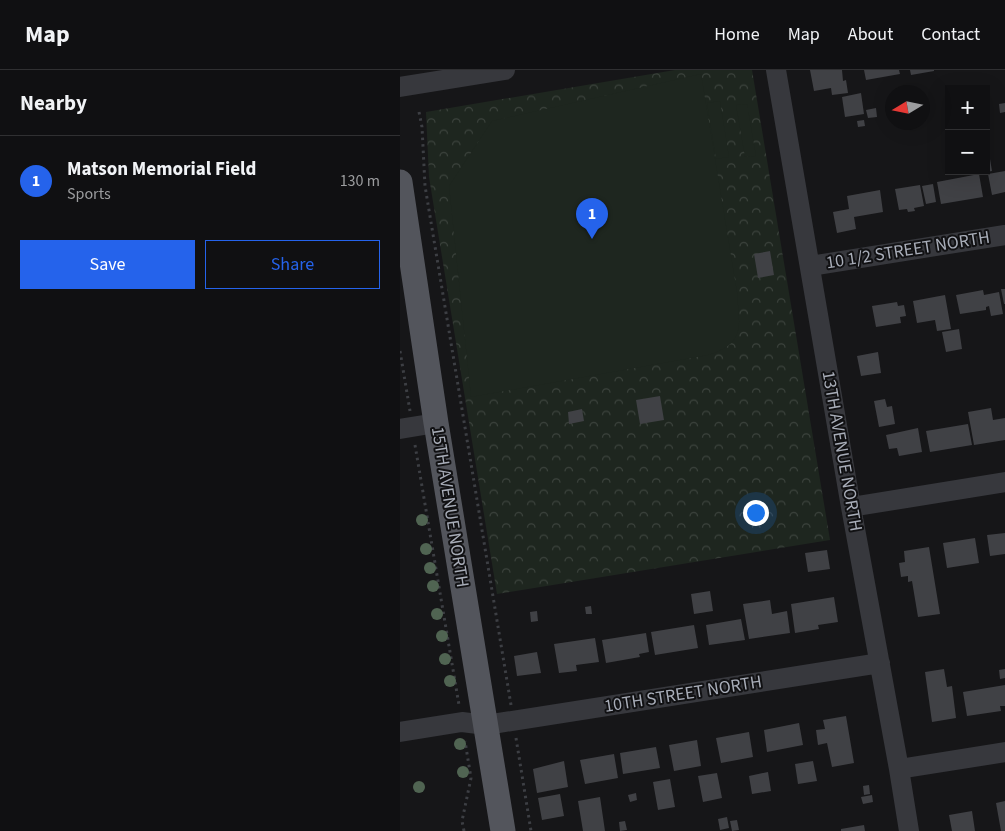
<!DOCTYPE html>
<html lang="en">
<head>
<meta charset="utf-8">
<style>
	:root { --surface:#101012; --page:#1e1e20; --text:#f1f3f6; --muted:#9c9d9f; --line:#303032; --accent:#2563eb }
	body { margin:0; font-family:"Source Sans 3",sans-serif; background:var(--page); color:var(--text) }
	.controls { position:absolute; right:15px; top:15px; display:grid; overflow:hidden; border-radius:0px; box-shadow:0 5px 20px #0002 }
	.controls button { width:45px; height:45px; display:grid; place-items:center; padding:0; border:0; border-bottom:1px solid var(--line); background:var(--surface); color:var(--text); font:25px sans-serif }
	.compass { position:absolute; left:485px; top:15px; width:45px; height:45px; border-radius:50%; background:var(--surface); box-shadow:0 5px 20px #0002; rotate:260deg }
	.you { position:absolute; left:355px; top:442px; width:18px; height:18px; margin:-12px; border:4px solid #fff; border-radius:50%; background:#1a73e8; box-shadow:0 0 0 8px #1a73e833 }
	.badge { display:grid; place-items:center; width:32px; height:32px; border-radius:50%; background:var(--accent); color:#fff; font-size:16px; font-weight:700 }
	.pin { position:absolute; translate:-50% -41px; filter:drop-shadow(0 1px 2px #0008) }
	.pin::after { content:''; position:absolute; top:26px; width:18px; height:15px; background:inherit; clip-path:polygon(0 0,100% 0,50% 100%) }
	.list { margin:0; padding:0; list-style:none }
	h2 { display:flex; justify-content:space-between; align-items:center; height:65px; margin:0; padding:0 20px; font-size:21px }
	h2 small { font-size:16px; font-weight:400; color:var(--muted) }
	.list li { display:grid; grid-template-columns:32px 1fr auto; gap:15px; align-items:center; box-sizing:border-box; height:90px; padding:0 20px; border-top:1px solid var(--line) }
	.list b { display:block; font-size:19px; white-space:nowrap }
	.list p { margin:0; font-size:16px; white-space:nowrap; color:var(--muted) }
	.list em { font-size:16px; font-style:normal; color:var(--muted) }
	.actions { display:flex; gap:10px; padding:15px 20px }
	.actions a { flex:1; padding:11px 0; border:1px solid var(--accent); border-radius:0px; text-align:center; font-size:18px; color:var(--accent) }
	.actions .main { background:var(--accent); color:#fff }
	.map { position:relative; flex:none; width:605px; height:761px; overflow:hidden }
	header { display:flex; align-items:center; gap:30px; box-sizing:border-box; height:70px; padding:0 25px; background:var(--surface); border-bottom:1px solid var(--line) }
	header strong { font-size:24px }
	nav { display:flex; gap:28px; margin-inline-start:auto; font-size:18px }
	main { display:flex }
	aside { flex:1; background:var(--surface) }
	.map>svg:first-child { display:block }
	.park { fill:url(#park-crowns) }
	.pitch { fill:#1e261f }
	.building { fill:#404145 }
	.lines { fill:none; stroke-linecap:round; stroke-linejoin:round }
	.path { stroke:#3d3f44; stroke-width:3; stroke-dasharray:2.5 4; stroke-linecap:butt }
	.minor { stroke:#37383d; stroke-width:20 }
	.major { stroke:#53555c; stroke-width:25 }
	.tree { fill:#506452 }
	.labels { text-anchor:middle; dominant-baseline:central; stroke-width:4; stroke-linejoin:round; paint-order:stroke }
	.street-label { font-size:18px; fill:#a8adb8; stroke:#111113 }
</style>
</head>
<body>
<header>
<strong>Map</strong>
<nav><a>Home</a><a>Map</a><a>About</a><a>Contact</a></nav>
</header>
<main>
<aside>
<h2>Nearby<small></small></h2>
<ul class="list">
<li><span class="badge">1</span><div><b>Matson Memorial Field</b><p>Sports</p></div><em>130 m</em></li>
</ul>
<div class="actions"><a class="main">Save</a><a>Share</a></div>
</aside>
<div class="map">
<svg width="605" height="761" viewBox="0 0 605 761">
	<defs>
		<pattern id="park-crowns" width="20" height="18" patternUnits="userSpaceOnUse" patternTransform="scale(1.25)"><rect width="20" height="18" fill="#1e261f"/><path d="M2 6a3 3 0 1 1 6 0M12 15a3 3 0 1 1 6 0" fill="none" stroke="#3c433d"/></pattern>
	</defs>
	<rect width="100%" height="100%" fill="#161618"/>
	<path class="park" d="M 275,0 L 352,0 L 430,470 L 97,524 L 29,107 L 26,42 Z"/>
	<path class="pitch" d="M 301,4 L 337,222 C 339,255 347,273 308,285 L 71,327 L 49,116 L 92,51 Z
		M 320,31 L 329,87 L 316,89 L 307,33 Z
		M 347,34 L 356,86 L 345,87 L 336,35 Z"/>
	<path class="building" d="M 410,0 L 442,0 L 443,11 L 446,10 L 448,23 L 432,25 L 431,18 L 414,21 Z
		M 464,0 L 499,0 L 500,4 L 466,10 Z
		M 510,0 L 534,0 L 534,1 L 511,5 Z
		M 461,23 L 464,44 L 445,47 L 442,27 Z
		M 605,33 L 605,42 L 600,43 L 599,34 Z
		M 476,38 L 477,47 L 468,48 L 466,40 Z
		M 464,50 L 465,56 L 458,57 L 457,51 Z
		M 589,83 L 592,101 L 586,102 L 586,84 Z
		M 605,101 L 605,122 L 592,125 L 588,104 Z
		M 579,104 L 583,127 L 541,134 L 537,112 Z
		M 533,114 L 536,132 L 526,134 L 522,116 Z
		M 520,115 L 524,136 L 514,138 L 515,141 L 508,142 L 507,139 L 499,140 L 495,119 Z
		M 480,120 L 483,142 L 454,147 L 456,159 L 437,163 L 433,142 L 449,139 L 447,126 Z
		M 370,181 L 374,205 L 358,208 L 354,184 Z
		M 601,219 L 605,219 L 605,234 L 604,234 Z
		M 583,220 L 584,225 L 599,222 L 603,244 L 591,246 L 589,236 L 586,237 L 586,240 L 560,244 L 556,225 Z
		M 545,225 L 551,259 L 537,261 L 535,250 L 517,253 L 513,231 Z
		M 497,232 L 498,236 L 504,235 L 506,246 L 500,247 L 501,253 L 476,257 L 472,236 Z
		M 559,259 L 562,279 L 546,282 L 542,262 Z
		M 478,282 L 481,303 L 461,306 L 457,286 Z
		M 260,326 L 264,350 L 240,354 L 236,330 Z
		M 485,329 L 487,337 L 492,336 L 495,354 L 479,357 L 474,331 Z
		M 591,338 L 593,350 L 605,348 L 605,370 L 574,375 L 568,342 Z
		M 182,339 L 184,351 L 169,354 L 168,342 Z
		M 568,354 L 572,375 L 530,382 L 526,361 Z
		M 518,358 L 522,382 L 499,386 L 497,378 L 489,379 L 486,365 Z
		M 605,463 L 605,484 L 590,486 L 587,465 Z
		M 575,468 L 579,493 L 547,498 L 543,473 Z
		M 529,477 L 540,544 L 518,547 L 512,511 L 508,512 L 508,506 L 501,507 L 499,493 L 505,492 L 504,481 Z
		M 427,480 L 430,499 L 408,502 L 405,483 Z
		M 310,521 L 313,541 L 294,544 L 291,524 Z
		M 434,527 L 438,552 L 418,555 L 419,559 L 395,563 L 391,534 Z
		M 370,530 L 372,544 L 387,541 L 390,563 L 349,569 L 343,534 Z
		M 191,536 L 192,544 L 186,544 L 185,537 Z
		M 137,541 L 138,551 L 131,552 L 130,542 Z
		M 341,549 L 345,570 L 309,575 L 306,555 Z
		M 294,555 L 298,578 L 255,585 L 251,562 Z
		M 246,563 L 249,582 L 239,584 L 240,587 L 206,593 L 202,570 Z
		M 195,568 L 199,592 L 176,595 L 177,601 L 159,603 L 154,574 Z
		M 137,582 L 141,603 L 117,606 L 114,586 Z
		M 544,599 L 547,617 L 552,616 L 556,648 L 532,652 L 525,602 Z
		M 605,599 L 605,608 L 600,609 L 599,600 Z
		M 605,615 L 605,636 L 600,636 L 601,641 L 567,646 L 563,622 Z
		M 446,646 L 454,693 L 432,697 L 427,673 L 418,675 L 416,660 L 425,659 L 423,650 Z
		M 399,653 L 403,675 L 367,682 L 364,660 Z
		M 349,662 L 353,687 L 321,693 L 316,668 Z
		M 297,670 L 301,696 L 274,701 L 269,675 Z
		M 256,677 L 260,698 L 223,704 L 220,683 Z
		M 214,684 L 218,708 L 185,714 L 180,690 Z
		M 164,691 L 168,717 L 137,723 L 133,699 Z
		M 413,691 L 417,711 L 398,714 L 395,694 Z
		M 368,702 L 371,721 L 352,724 L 349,706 Z
		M 317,703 L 322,728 L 303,732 L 298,706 Z
		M 270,709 L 275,737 L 258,740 L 253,712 Z
		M 469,715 L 470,724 L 464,725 L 463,716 Z
		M 236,723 L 237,730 L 230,732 L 228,725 Z
		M 160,724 L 164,746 L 142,750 L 138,728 Z
		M 472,725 L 473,732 L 463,734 L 461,727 Z
		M 200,727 L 205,761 L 183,761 L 178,731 Z
		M 605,731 L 605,761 L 601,761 L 596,733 Z
		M 572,741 L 575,761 L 552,761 L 549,745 Z
		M 327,747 L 329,758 L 320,760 L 318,749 Z
		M 337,750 L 339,760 L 332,761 L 330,751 Z
		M 225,751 L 227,760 L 220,761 L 219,752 Z
		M 464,755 L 465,761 L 441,761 L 441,759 Z"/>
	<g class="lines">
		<path class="path" d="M 19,42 L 22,57 L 25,116 L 111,635
			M 0,281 L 10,341
			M 15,375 L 59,635
			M 116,668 L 131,761
			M 64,761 L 62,751 L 71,708 L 65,671"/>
		<path class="minor" d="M 376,0 L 451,437 L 499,699 L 509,761
			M 0,17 L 105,0
			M 410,196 L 605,165
			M 0,359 L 36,353
			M 451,437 L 605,412
			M 0,662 L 62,652 L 86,655 L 480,593
			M 499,699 L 605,682"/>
		<path class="major" d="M 0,112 L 36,353 L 103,761"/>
	</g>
	<g class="tree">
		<circle cx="22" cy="450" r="6"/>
		<circle cx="26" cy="479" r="6"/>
		<circle cx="30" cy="498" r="6"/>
		<circle cx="33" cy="516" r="6"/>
		<circle cx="37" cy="544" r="6"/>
		<circle cx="42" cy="566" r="6"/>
		<circle cx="45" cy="589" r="6"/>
		<circle cx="50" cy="611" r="6"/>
		<circle cx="60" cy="674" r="6"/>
		<circle cx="63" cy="702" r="6"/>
		<circle cx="19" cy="717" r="6"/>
	</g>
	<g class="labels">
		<g class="street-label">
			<text transform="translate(508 180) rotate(-9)">10 1/2 STREET NORTH</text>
			<text transform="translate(442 381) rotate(80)">13TH AVENUE NORTH</text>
			<text transform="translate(50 437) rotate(81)">15TH AVENUE NORTH</text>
			<text transform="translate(283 624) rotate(-9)">10TH STREET NORTH</text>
		</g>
	</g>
</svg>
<div class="controls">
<button>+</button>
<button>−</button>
</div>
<svg class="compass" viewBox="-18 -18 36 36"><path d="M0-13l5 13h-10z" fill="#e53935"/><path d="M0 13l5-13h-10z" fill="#9c9d9f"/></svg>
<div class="you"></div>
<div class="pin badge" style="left:192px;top:169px">1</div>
</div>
</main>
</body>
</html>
